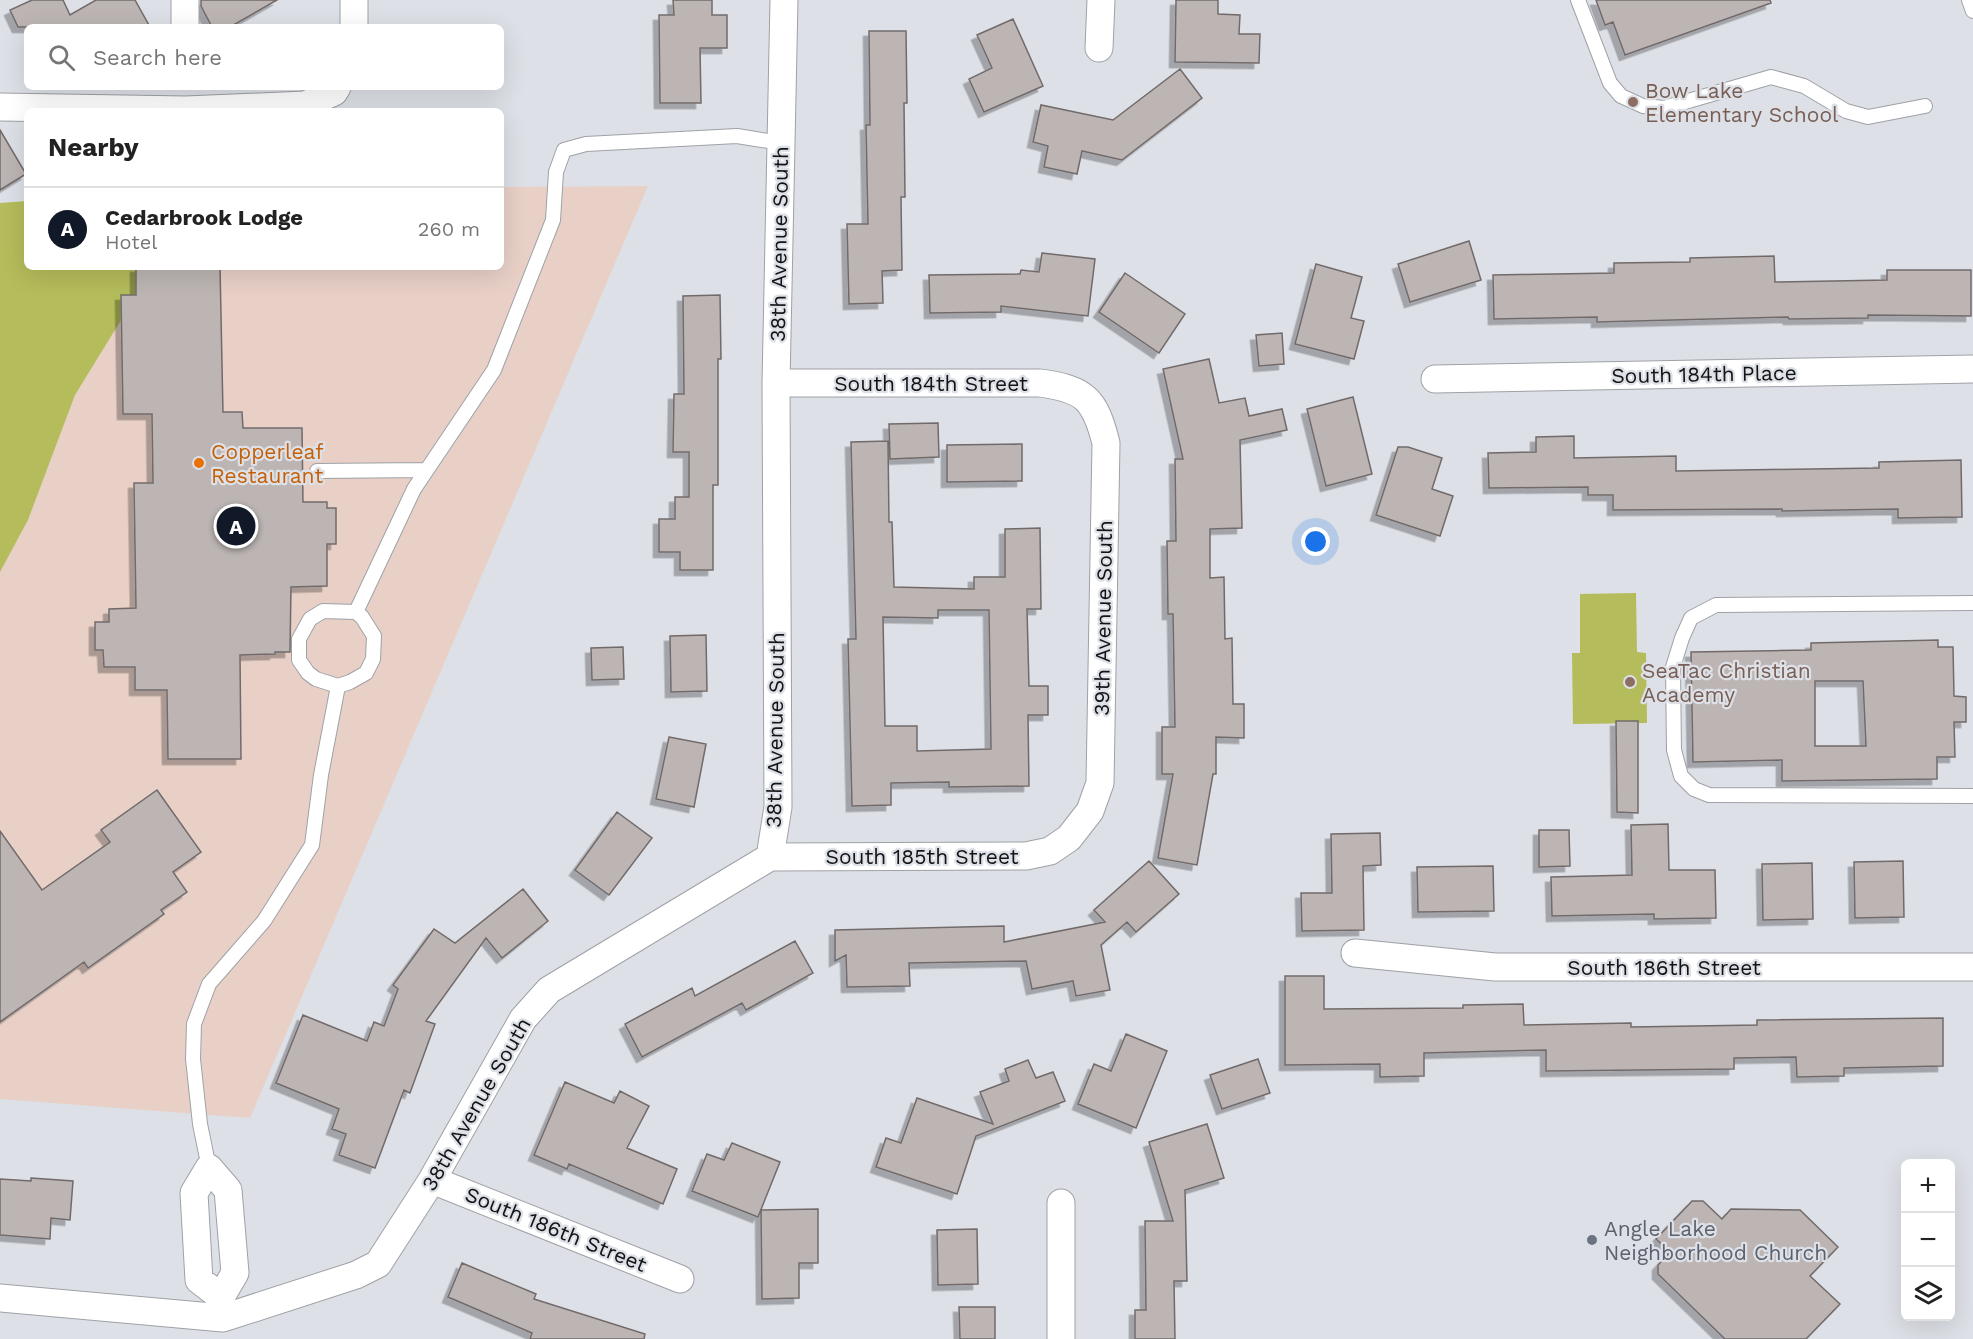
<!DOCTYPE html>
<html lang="en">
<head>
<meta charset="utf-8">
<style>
	:root { --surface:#fff; --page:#f6f6f6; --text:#222; --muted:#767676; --line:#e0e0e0; --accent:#111827 }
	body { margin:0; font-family:"Work Sans",sans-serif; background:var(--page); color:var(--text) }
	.controls { position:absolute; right:18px; bottom:18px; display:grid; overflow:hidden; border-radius:9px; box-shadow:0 6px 24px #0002 }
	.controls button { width:54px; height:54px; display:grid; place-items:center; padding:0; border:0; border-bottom:2px solid var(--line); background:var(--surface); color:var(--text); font:30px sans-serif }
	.you { position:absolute; left:1316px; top:542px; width:21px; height:21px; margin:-15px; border:4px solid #fff; border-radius:50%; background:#1a73e8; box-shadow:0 0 0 9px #1a73e833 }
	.badge { display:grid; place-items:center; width:39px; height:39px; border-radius:50%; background:var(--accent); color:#fff; font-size:20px; font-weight:700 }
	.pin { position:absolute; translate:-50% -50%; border:3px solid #fff; box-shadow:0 2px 6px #0006 }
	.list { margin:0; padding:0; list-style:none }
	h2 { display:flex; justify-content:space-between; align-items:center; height:78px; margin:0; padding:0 24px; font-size:26px }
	h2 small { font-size:20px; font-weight:400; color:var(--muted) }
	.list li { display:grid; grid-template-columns:39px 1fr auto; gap:18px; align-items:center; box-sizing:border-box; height:84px; padding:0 24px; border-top:2px solid var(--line) }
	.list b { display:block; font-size:22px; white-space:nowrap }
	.list p { margin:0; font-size:20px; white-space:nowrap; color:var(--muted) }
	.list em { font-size:20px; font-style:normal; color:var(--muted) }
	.icon { flex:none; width:33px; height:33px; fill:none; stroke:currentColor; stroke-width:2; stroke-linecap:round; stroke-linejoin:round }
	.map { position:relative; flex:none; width:1973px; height:1339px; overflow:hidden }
	.search { position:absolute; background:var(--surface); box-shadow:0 6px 24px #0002; left:24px; top:24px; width:480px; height:66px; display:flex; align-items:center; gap:15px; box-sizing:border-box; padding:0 21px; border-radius:9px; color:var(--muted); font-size:22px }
	.panel { position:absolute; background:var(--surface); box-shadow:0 6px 24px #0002; left:24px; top:108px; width:480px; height:162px; border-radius:9px }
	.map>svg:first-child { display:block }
	.commercial { fill:#e8d0c7 }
	.green { fill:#b5bc5b }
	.building { fill:#bcb5b4; stroke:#726b6b; stroke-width:1.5; fill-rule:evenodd; filter:url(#shadow) }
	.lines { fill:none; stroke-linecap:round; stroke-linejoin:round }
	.lane-casing { stroke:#9ea1a6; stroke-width:16 }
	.street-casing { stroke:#9ea1a6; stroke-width:29 }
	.lane { stroke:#fff; stroke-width:14 }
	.street { stroke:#fff; stroke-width:27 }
	.education-dot { fill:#8d6e63; stroke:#dde0e6; stroke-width:2 }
	.food-dot { fill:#e8710a; stroke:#dde0e6; stroke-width:2 }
	.worship-dot { fill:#6b7280; stroke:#dde0e6; stroke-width:2 }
	.labels { text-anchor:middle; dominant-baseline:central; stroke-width:4.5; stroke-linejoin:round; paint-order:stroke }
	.education-label { font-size:21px; fill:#785e54; stroke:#dde0e6; text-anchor:start }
	.street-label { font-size:21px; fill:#121315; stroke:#dde0e6 }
	.food-label { font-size:21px; fill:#c56008; stroke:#dde0e6; text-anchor:start }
	.worship-label { font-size:21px; fill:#5b616d; stroke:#dde0e6; text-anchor:start }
</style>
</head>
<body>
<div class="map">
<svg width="1973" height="1339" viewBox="0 0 1973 1339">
	<defs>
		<filter id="shadow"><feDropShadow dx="-5.5" dy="5.5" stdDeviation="0" flood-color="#0004"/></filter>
	</defs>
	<rect width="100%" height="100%" fill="#dde0e6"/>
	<path class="commercial" d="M 648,186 L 250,1118 L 0,1099 L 0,572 L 28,520 L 75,395 L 123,317 L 174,267 L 501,267 L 501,187 Z"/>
	<path class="green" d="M 27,201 L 27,267 L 174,267 L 123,317 L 75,395 L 28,520 L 0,572 L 0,203 Z
		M 1636,593 L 1637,652 L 1646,653 L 1647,723 L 1573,724 L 1572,653 L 1580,653 L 1580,594 Z"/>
	<path class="building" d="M 32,0 L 63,0 L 70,15 L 96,0 L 135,0 L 150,27 L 18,27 L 10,10 Z
		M 201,0 L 277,0 L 230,27 L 212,27 L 201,6 Z
		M 673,0 L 712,0 L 712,15 L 727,15 L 727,48 L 700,48 L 701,103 L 660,103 L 659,15 L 674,15 Z
		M 1176,0 L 1218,0 L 1218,14 L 1240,15 L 1239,34 L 1260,34 L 1259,63 L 1175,62 Z
		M 1596,0 L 1770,0 L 1771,3 L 1625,55 L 1613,22 L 1605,25 Z
		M 1013,19 L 1043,86 L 984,112 L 969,79 L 992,68 L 977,35 Z
		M 869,31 L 906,31 L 907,103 L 904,103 L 905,197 L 901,197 L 902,270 L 882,271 L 883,303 L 849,304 L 847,224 L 868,224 L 866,125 L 870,125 Z
		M 1180,69 L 1202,98 L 1122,160 L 1082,151 L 1077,174 L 1044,167 L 1048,146 L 1033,142 L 1041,105 L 1113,120 Z
		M 0,130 L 26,174 L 0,190 Z
		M 1469,241 L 1481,280 L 1410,302 L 1398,264 Z
		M 1042,253 L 1095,259 L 1088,316 L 1001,306 L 1001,312 L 930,313 L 929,275 L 1020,274 L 1021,270 L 1039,272 Z
		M 1774,256 L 1775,282 L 1887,280 L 1887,270 L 1971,270 L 1971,316 L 1868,315 L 1868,318 L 1789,319 L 1788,317 L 1597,322 L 1597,317 L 1494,319 L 1493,275 L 1614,273 L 1614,263 L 1690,262 L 1690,258 Z
		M 1316,264 L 1362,277 L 1351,318 L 1364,321 L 1354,359 L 1295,344 Z
		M 136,267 L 220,267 L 223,412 L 242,412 L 243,428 L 302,428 L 303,502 L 327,502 L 327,508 L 336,508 L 336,544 L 327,544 L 327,586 L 291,587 L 290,652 L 275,652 L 275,654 L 240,655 L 241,759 L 168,759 L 167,690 L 135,690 L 135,667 L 104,667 L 103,650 L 95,650 L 95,622 L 109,622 L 109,609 L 136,608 L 134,483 L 153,483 L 152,414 L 123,414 L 121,295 L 136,295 Z
		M 1125,273 L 1185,314 L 1159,353 L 1099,312 Z
		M 720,295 L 721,359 L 718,359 L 718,485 L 713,485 L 713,570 L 680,570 L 680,552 L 659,552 L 659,519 L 675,519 L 675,497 L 689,497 L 689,452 L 673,452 L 674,394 L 684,394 L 683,296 Z
		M 1282,333 L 1284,364 L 1259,366 L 1256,335 Z
		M 1209,359 L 1219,403 L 1245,398 L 1249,416 L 1282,409 L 1287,430 L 1240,440 L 1242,528 L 1210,529 L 1210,578 L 1224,577 L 1225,639 L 1232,638 L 1233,704 L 1244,704 L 1244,738 L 1216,737 L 1216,774 L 1213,774 L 1197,865 L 1158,858 L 1173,774 L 1162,774 L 1162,727 L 1175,727 L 1173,614 L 1168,614 L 1167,541 L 1176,541 L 1175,459 L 1183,459 L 1163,369 Z
		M 1353,397 L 1372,474 L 1326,486 L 1307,409 Z
		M 938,423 L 939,457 L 890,459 L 889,424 Z
		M 1574,436 L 1574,458 L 1676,456 L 1676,471 L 1879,468 L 1879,462 L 1961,460 L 1962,517 L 1898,518 L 1898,509 L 1782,511 L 1782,509 L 1613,510 L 1613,495 L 1588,495 L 1588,487 L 1489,488 L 1488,453 L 1536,452 L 1536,437 Z
		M 888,441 L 889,522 L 892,522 L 894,587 L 974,589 L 974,577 L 1005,577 L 1005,529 L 1040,528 L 1041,609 L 1027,609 L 1029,686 L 1048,686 L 1048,715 L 1028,715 L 1029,786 L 949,787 L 949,782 L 891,783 L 891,805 L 852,806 L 848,639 L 856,639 L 851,442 ZM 938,610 L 989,610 L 991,749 L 917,751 L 917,726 L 885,726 L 883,617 L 938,618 Z
		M 1022,444 L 1022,481 L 947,482 L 947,445 Z
		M 1398,447 L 1408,447 L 1442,458 L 1432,489 L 1453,496 L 1440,536 L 1376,515 Z
		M 706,635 L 707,691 L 671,692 L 670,636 Z
		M 1938,640 L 1938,647 L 1953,647 L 1954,696 L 1966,697 L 1966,722 L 1954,722 L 1955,757 L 1937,757 L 1937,779 L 1782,781 L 1782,760 L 1693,762 L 1691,652 L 1811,650 L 1811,643 ZM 1815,681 L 1863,681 L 1866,746 L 1815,746 Z
		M 623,647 L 624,679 L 592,680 L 591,648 Z
		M 1616,721 L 1638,721 L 1638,813 L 1617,812 Z
		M 669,737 L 706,744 L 694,807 L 656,799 Z
		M 157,790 L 201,852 L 173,872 L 187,892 L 161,910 L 164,914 L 88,968 L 84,962 L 0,1022 L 0,831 L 42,890 L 110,842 L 101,830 Z
		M 617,812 L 652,838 L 609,895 L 575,870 Z
		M 1668,824 L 1669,870 L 1715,870 L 1716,918 L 1654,919 L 1654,914 L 1552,916 L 1551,877 L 1632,875 L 1631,825 Z
		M 1539,830 L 1569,830 L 1570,866 L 1539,867 Z
		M 1380,833 L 1381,865 L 1363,866 L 1364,930 L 1302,931 L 1301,893 L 1332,893 L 1331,834 Z
		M 1149,861 L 1179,894 L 1136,932 L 1127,922 L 1101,945 L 1110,990 L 1076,996 L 1073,981 L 1032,989 L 1026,961 L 909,963 L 910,986 L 847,987 L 846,955 L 835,961 L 835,930 L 1004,926 L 1004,942 L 1105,922 L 1094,910 Z
		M 1903,861 L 1904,917 L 1855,918 L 1854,862 Z
		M 1812,863 L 1813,919 L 1763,920 L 1762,864 Z
		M 1493,866 L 1494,911 L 1418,912 L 1417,867 Z
		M 523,889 L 548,921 L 502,958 L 486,938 L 426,1021 L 435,1024 L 410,1093 L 404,1090 L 375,1168 L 339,1155 L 346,1134 L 332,1129 L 339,1109 L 276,1083 L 303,1015 L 367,1041 L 374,1022 L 384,1026 L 398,989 L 393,985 L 434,929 L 455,943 Z
		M 795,941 L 813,973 L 746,1010 L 742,1003 L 642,1057 L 625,1024 L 692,988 L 695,996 Z
		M 1285,976 L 1324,976 L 1324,1009 L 1463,1008 L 1463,1005 L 1523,1004 L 1524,1025 L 1631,1023 L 1631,1027 L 1757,1025 L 1757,1020 L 1943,1018 L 1943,1066 L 1844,1068 L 1844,1076 L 1797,1077 L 1796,1057 L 1734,1058 L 1734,1069 L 1546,1071 L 1546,1050 L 1424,1053 L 1424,1076 L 1380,1077 L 1380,1064 L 1285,1065 Z
		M 1126,1034 L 1167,1051 L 1136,1128 L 1078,1104 L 1094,1064 L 1111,1071 Z
		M 1258,1059 L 1270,1093 L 1222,1109 L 1210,1075 Z
		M 1028,1060 L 1036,1078 L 1053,1072 L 1065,1101 L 976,1136 L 957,1194 L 876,1167 L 886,1138 L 901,1143 L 917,1098 L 993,1124 L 980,1092 L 1009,1081 L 1005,1069 Z
		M 565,1082 L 614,1103 L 620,1091 L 649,1106 L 627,1148 L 677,1169 L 663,1204 L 569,1164 L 567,1169 L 534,1155 Z
		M 1207,1124 L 1224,1178 L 1185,1190 L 1187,1281 L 1174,1281 L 1175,1339 L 1135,1339 L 1135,1310 L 1146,1310 L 1145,1221 L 1173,1221 L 1149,1142 Z
		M 732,1143 L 780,1162 L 758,1217 L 692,1191 L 707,1154 L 724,1160 Z
		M 31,1178 L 73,1181 L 70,1220 L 51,1218 L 50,1239 L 0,1235 L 0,1179 L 31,1181 Z
		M 1692,1201 L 1703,1201 L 1722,1219 L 1731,1209 L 1800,1210 L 1838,1247 L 1810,1276 L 1840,1304 L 1806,1339 L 1725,1339 L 1658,1274 L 1658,1265 L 1670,1252 L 1656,1239 Z
		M 818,1209 L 818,1263 L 799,1263 L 799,1298 L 762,1299 L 761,1210 Z
		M 977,1229 L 978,1284 L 938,1285 L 937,1230 Z
		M 462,1263 L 536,1294 L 534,1299 L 645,1334 L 644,1339 L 530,1339 L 532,1333 L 448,1297 Z
		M 959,1307 L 995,1307 L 995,1339 L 960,1339 Z"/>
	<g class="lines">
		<g class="lane-casing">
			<path id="lane" d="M 1578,0 L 1610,83 L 1621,96 L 1643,106 L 1664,108 L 1771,77 L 1804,86 L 1846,111 L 1868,117 L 1925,106
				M 1969,0 L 1973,11
				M 317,471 L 426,470
				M 1973,603 L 1716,605 L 1691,618 L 1682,638 L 1673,667 L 1674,750 L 1681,776 L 1694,789 L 1709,795 L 1973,796
				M 323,611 L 356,612 L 362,617 L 374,636 L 373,659 L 366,673 L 350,682 L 338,686 L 316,679 L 308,673 L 299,660 L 299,639 L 310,619 Z
				M 356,612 L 414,489 L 494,370 L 553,220 L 556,172 L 564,150 L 586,144 L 737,136 L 781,143
				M 209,1168 L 200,1124 L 193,1059 L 194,1024 L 209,984 L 264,921 L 312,845 L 321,775 L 338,686"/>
		</g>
		<g class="street-casing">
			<path id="street" d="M 185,0 L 185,27
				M 354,27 L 354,0
				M 1099,48 L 1101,0
				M 0,107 L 186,110 L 305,105 L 334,92 L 337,87
				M 1435,379 L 1973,369
				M 770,857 L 1026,856 L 1050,851 L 1069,838 L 1090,811 L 1100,783 L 1106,443 C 1095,399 1085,389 1040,383 L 776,383
				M 770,857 L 778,807 L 776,383 L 784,0
				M 1355,953 L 1495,967 L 1973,967
				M 209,1168 L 228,1190 L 235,1273 L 221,1297 L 199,1280 L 194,1193 Z
				M 432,1180 L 680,1279
				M 1061,1203 L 1061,1339
				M 0,1298 L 223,1318 L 356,1275 L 378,1264 L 432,1180 L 523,1019 L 549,990 L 770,857"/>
		</g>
		<use href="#lane" class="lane"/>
		<use href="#street" class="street"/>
	</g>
	<g class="education-dot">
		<circle cx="1633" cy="102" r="6"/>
		<circle cx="1630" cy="682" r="6"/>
	</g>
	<circle class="food-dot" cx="199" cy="463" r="6"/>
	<circle class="worship-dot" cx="1592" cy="1240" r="6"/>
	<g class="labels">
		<g class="education-label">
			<text x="1645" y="90">Bow Lake<tspan x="1645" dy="24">Elementary School</tspan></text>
			<text x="1642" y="670">SeaTac Christian<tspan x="1642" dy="24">Academy</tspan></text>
		</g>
		<g class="street-label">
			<text transform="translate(779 244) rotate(-89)">38th Avenue South</text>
			<text transform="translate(1704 374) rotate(-1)">South 184th Place</text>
			<text x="931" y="383">South 184th Street</text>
			<text transform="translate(1103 618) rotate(-89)">39th Avenue South</text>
			<text transform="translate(775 730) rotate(-89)">38th Avenue South</text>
			<text x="922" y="856">South 185th Street</text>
			<text x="1664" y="967">South 186th Street</text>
			<text transform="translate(476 1104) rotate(-60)">38th Avenue South</text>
			<text transform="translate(556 1229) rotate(22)">South 186th Street</text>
		</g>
		<g class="food-label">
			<text x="211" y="451">Copperleaf<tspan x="211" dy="24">Restaurant</tspan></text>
		</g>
		<g class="worship-label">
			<text x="1604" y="1228">Angle Lake<tspan x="1604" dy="24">Neighborhood Church</tspan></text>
		</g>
	</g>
</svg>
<div class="controls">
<button>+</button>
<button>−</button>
<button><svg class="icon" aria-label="layers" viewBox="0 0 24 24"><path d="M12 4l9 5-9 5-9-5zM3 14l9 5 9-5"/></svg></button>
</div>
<div class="you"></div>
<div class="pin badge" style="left:236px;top:526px">A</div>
<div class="search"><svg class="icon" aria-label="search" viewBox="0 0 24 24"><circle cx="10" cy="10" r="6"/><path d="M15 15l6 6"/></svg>Search here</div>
<section class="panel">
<h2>Nearby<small></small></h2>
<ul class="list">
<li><span class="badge">A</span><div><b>Cedarbrook Lodge</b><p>Hotel</p></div><em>260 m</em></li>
</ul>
</section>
</div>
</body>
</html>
